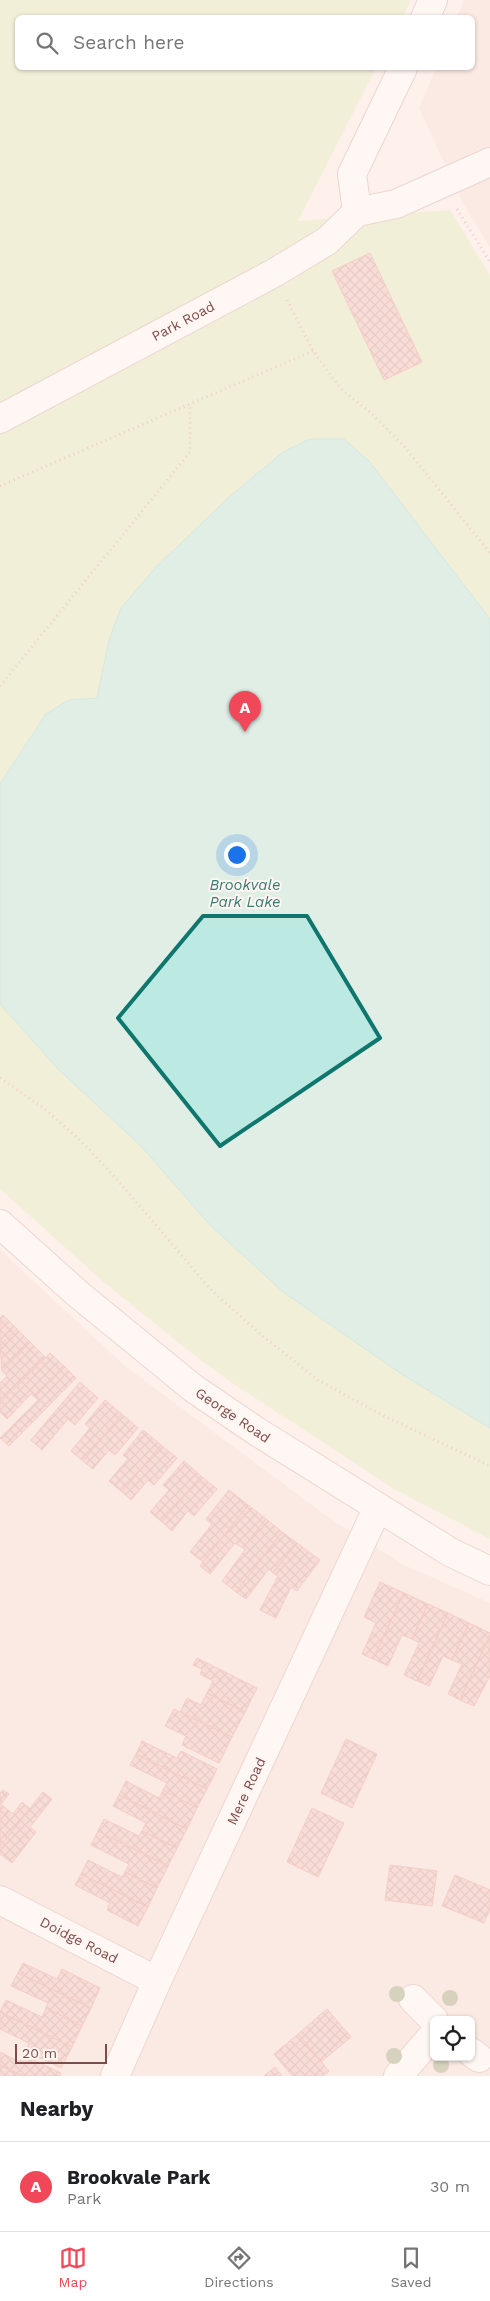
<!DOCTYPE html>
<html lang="en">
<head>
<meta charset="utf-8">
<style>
	:root { --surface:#fff; --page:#f2f2f2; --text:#202124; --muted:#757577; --line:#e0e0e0; --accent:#f04759 }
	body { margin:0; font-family:"Work Sans",sans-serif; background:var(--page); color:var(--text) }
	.controls { position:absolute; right:15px; bottom:15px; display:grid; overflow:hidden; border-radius:8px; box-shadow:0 1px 4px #0004 }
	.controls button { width:45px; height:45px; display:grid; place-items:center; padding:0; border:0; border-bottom:1px solid var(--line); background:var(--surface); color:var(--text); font:25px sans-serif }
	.scale { position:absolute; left:15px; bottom:12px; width:92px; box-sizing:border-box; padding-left:5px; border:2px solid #7c4b4a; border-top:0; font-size:14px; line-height:18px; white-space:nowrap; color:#7c4b4a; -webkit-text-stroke:4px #fff6f2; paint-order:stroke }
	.you { position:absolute; left:236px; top:854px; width:18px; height:18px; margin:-12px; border:4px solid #fff; border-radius:50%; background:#1a73e8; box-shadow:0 0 0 8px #1a73e833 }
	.badge { display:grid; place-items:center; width:32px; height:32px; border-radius:50%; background:var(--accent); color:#fff; font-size:16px; font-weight:700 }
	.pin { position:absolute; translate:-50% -41px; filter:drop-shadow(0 1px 2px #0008) }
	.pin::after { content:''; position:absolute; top:26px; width:18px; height:15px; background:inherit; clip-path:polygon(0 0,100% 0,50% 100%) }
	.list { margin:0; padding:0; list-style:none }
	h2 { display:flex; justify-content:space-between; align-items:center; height:65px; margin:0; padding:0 20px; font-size:21px }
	h2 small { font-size:16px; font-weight:400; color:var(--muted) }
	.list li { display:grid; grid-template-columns:32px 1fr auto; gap:15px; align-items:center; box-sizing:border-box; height:90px; padding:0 20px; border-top:1px solid var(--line) }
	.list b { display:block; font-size:19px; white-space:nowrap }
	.list p { margin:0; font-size:16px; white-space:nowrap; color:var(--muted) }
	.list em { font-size:16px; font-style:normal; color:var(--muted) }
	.icon { flex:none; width:28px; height:28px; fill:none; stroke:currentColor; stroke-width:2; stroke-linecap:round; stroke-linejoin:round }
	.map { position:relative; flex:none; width:490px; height:2076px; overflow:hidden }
	.search { position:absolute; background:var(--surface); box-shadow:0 1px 4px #0004; left:15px; right:15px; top:15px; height:55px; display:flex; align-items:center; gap:12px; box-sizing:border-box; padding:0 18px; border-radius:8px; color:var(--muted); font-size:19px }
	.sheet { height:155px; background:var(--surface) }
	nav { display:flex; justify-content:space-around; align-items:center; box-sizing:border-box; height:70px; border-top:1px solid var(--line); background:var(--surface); font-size:14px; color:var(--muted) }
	nav a { display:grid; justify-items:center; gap:2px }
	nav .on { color:var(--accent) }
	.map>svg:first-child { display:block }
	.residential { fill:#f9e2db; fill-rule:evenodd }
	.park { fill:#e4eec6 }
	.water { fill:#bceae2; stroke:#a1ddd3 }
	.building { fill:url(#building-cross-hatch); stroke:#eaa29e }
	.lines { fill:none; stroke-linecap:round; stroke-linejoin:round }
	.minor-casing { stroke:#d7b7b3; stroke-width:30 }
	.path { stroke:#dca5a1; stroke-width:3; stroke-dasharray:1 4; stroke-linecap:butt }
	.minor { stroke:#fff; stroke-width:28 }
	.tree { fill:#a7ad8a }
	.marked { fill:none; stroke:#0f766e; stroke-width:4; stroke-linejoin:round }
	.labels { text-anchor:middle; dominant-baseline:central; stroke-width:4; stroke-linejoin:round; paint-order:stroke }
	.street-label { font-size:14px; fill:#7c4b4a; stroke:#fff6f2 }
	.water-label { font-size:15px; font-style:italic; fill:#397b70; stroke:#fff6f2 }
</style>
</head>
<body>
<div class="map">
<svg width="490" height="2076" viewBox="0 0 490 2076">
	<defs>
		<pattern id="building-cross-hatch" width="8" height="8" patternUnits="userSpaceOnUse" patternTransform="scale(1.25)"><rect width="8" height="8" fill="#f6c3bf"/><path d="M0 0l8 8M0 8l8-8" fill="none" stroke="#cca09d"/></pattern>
	</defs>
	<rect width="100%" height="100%" fill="#fef0ea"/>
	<path class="residential" d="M 464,0 L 490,0 L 490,247 L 463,203 L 419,108 L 436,68 L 472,68 L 472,18 L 457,17 Z
		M 0,1250 L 125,1366 L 329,1518 L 404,1565 L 490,1603 L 490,2076 L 0,2076 ZM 434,2020 L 471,2020 L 471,2057 L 434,2057 Z"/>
	<path class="park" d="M 0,0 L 411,0 L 402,18 L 18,18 L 18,68 L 376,68 L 298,221 L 450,210 L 490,275 L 490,1539 L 394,1489 L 229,1381 L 190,1352 L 107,1285 L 0,1189 Z"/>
	<path class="water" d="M 310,439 L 344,439 L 369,461 L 490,619 L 490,1428 L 403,1375 L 283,1292 L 209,1224 L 140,1145 L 59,1070 L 0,1004 L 0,784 L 46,714 L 69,700 L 97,698 L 109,640 L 121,608 L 156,567 L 228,498 L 283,452 Z"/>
	<path class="building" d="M 370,253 L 422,362 L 384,380 L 332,271 Z
		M 3,1315 L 17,1329 L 0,1346 L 0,1318 Z
		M 17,1329 L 30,1342 L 2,1371 L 0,1346 Z
		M 30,1342 L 45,1357 L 0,1403 L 0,1383 L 7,1376 L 2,1371 Z
		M 50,1353 L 65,1367 L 35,1397 L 31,1394 L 7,1419 L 0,1412 L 0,1403 Z
		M 65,1367 L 76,1378 L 9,1446 L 0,1438 L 38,1400 L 35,1397 Z
		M 80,1382 L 98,1398 L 75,1425 L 68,1419 L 42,1450 L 31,1440 Z
		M 105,1400 L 122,1414 L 83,1461 L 71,1451 L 90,1428 L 85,1424 Z
		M 122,1414 L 138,1428 L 115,1455 L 109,1450 L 93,1469 L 83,1461 Z
		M 143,1430 L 161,1445 L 122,1492 L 109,1481 L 128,1459 L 123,1455 Z
		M 161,1445 L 177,1458 L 154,1485 L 148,1480 L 131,1500 L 122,1492 Z
		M 184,1461 L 201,1476 L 162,1522 L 150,1512 L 169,1490 L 163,1485 Z
		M 201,1476 L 217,1489 L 194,1516 L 188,1511 L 172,1531 L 162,1522 Z
		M 229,1490 L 248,1505 L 203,1562 L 190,1552 L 212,1524 L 206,1519 Z
		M 248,1505 L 266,1519 L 243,1548 L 235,1543 L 210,1574 L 200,1566 Z
		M 266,1519 L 282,1532 L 236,1592 L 222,1581 L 245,1550 L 243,1548 Z
		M 282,1532 L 297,1543 L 273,1573 L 269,1569 L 246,1599 L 236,1592 Z
		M 297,1543 L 320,1560 L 297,1591 L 291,1587 L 276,1618 L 260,1610 L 278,1576 L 273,1573 Z
		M 380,1582 L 404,1593 L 373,1659 L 362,1654 L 376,1623 L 364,1617 Z
		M 404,1593 L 428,1604 L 412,1639 L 402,1635 L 388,1666 L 373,1659 Z
		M 428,1604 L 448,1613 L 417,1681 L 404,1675 L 419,1643 L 412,1639 Z
		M 448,1613 L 469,1623 L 452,1660 L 443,1656 L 429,1686 L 417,1681 Z
		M 469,1623 L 490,1633 L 490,1635 L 460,1700 L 448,1694 L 462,1664 L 452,1660 Z
		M 490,1635 L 490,1676 L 474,1706 L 460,1700 Z
		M 197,1658 L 257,1688 L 245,1712 L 207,1693 L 213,1681 L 200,1674 L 202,1669 L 193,1665 Z
		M 207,1693 L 245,1712 L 232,1737 L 180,1712 L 187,1698 L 201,1705 Z
		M 174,1709 L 232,1737 L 219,1763 L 182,1745 L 186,1736 L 165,1726 Z
		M 346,1739 L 377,1754 L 352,1808 L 321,1793 Z
		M 142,1741 L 177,1758 L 181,1751 L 217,1769 L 207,1789 L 136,1754 Z
		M 136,1754 L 207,1789 L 197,1808 L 163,1790 L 167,1783 L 130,1765 Z
		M 126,1781 L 159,1798 L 163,1790 L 197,1808 L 187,1829 L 119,1795 Z
		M 3,1790 L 9,1794 L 1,1804 L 8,1810 L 0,1821 L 0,1793 Z
		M 43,1792 L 52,1799 L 30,1827 L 36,1832 L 12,1863 L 0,1854 L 0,1846 Z
		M 119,1795 L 187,1829 L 177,1848 L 142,1831 L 146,1823 L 113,1806 Z
		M 22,1802 L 30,1809 L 0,1846 L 0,1821 L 8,1810 L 13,1814 Z
		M 312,1808 L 344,1823 L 318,1877 L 287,1862 Z
		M 104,1819 L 139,1836 L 142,1831 L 177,1848 L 168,1866 L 98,1831 Z
		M 98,1831 L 168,1866 L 157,1888 L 125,1872 L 129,1864 L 91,1845 Z
		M 88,1860 L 122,1877 L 125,1872 L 157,1888 L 148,1907 L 81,1874 Z
		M 390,1865 L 437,1871 L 432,1906 L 385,1900 Z
		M 81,1874 L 148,1907 L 138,1926 L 107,1910 L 110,1903 L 75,1885 Z
		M 455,1875 L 490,1890 L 490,1909 L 484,1923 L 442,1906 Z
		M 23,1963 L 57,1979 L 62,1969 L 100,1988 L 91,2008 L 18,1973 Z
		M 18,1973 L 91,2008 L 82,2026 L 46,2008 L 48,2003 L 11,1986 Z
		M 6,2000 L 42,2017 L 46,2008 L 82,2026 L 72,2047 L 0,2012 Z
		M 327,2009 L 351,2037 L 321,2062 L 298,2034 Z
		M 0,2012 L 72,2047 L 61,2068 L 26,2051 L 29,2043 L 0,2029 Z
		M 298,2034 L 329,2071 L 323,2076 L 292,2076 L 274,2054 Z
		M 0,2052 L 20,2062 L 23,2055 L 61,2073 L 60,2076 L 23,2076 L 0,2065 Z
		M 0,2065 L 23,2076 L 0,2076 Z
		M 275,2067 L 282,2076 L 264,2076 Z"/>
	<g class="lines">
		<g class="minor-casing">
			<path id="minor" d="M 425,18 L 433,0
				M 357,212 L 352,174 L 403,68
				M 357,212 L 396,204 L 490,162
				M 0,419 L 274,273 L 327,241 L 357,212
				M 0,1224 L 78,1294 L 193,1388 L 256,1431 L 450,1552 L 490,1571
				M 0,1900 L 157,1981
				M 413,1999 L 434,2020
				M 471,2052 L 479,2058
				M 115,2076 L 157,1981 L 378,1507
				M 398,2076 L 434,2034"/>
		</g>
		<path class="path" d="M 457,209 L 490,262
			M 287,300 L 313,351 L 341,389 L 370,412 L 404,446 L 490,553
			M 0,486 L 313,351
			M 0,686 L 190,452 L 190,404
			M 0,1078 L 45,1109 L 84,1144 L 121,1184 L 212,1291 L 265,1338 L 318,1380 L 380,1414 L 490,1466"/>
		<use href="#minor" class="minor"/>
	</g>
	<g class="tree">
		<circle cx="397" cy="1994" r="8"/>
		<circle cx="450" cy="1998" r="8"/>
		<circle cx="394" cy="2056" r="8"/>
		<circle cx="441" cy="2065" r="8"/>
	</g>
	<path d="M0 0H490V2076H0ZM 203,916 L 307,916 L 380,1038 L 220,1146 L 118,1018 Z" fill="#fef0ea" fill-opacity=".55" fill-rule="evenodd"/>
	<path class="marked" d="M 203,916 L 307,916 L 380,1038 L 220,1146 L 118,1018 Z"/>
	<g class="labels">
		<g class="street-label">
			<text transform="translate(183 321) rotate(-28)">Park Road</text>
			<text transform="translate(233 1415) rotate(34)">George Road</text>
			<text transform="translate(246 1791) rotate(-65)">Mere Road</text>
			<text transform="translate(79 1940) rotate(27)">Doidge Road</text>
		</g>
		<g class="water-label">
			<text x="245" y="885">Brookvale<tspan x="245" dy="17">Park Lake</tspan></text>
		</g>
	</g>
</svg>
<div class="controls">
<button><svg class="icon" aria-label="locate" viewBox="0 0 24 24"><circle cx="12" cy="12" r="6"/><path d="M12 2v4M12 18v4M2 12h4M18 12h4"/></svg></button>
</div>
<div class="scale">20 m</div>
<div class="you"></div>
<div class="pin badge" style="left:245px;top:732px">A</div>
<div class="search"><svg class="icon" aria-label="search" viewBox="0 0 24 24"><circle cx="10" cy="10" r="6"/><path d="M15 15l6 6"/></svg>Search here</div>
</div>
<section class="sheet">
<h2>Nearby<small></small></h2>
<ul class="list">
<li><span class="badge">A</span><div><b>Brookvale Park</b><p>Park</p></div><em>30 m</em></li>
</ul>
</section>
<nav>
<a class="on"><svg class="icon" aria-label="map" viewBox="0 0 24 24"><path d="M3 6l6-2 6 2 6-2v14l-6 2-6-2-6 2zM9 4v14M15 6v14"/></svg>Map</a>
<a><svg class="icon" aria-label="directions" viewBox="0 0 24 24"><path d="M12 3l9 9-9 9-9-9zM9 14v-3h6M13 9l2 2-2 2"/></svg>Directions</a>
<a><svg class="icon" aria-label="saved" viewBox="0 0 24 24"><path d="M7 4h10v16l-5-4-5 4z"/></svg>Saved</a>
</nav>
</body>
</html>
